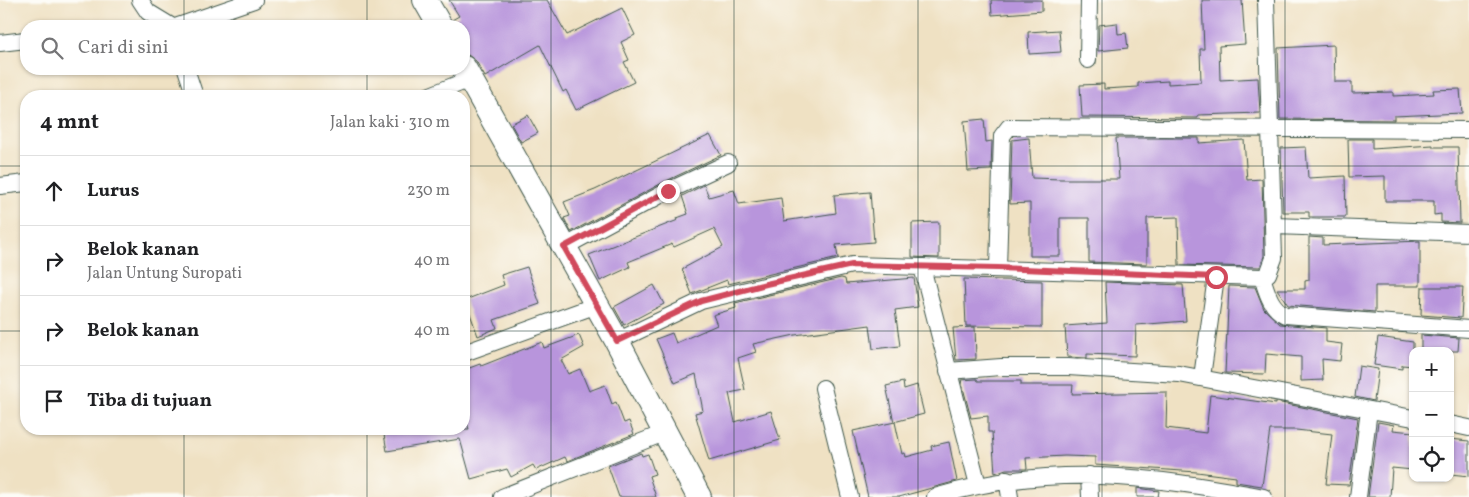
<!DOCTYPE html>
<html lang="id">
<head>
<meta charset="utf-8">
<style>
	:root { --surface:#fff; --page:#f6f6f6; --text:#202124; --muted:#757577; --line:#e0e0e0 }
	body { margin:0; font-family:Vollkorn,serif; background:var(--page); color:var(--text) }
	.controls { position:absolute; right:15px; bottom:15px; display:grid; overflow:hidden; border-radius:10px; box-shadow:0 1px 4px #0004 }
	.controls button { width:45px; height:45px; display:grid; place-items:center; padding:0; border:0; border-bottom:1px solid var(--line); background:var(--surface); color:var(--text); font:25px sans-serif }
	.stop { position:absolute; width:15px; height:15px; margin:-11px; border:4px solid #d1495b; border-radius:50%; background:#fff }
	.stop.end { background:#d1495b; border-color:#fff; box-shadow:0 1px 5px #0008 }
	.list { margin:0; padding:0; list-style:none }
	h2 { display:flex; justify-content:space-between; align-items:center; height:65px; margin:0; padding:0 20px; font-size:21px }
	h2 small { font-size:16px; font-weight:400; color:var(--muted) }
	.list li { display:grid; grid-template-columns:32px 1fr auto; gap:15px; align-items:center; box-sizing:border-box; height:70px; padding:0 20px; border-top:1px solid var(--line) }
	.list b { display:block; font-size:19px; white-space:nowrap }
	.list p { margin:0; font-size:16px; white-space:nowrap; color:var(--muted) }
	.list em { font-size:16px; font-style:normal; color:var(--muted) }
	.icon { flex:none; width:28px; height:28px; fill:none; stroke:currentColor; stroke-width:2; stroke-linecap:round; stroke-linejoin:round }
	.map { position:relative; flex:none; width:1469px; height:497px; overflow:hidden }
	.search { position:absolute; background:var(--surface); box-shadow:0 1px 4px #0004; left:20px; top:20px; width:450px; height:55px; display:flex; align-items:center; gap:12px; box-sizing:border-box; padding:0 18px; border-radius:20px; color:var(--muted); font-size:19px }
	.panel { position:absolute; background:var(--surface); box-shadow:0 1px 4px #0004; left:20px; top:90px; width:450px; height:345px; border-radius:20px }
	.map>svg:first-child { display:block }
	.building { fill:#b895dc }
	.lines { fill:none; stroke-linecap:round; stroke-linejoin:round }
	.street-casing { stroke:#3e5649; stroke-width:18 }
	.secondary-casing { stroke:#3e5649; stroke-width:26 }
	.street { stroke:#fff; stroke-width:16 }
	.secondary { stroke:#fff; stroke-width:24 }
	.route { stroke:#d1495b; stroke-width:6 }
	.grid { fill:none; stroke:#1f3d34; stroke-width:1; stroke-opacity:0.55 }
</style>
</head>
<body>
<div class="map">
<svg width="1469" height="497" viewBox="0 0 1469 497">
	<rect width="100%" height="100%" fill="#fdfcf7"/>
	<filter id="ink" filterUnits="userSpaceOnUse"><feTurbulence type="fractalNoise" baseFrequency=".02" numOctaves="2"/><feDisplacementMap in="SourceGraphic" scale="10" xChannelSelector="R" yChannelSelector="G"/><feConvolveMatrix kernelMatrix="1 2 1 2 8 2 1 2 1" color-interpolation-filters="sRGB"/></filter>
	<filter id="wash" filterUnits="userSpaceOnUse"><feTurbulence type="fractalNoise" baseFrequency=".0096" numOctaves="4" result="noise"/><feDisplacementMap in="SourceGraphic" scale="20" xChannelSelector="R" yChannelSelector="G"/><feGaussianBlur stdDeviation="1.12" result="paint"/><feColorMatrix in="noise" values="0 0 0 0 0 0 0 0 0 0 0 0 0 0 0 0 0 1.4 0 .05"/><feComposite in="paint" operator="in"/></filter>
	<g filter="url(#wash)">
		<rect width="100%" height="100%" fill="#efe1c3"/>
		<g id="blocks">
			<path class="building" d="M 449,0 L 547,0 L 567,35 L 622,8 L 635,35 L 621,42 L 629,60 L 624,62 L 634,82 L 576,110 L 566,90 L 563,92 L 540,45 L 485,77 L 476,61 L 464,52 L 464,26 L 454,26 L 452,20 L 459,16 Z
				M 991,0 L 1042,0 L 1042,11 L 992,15 Z
				M 1202,0 L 1242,0 L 1245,44 L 1219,46 L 1220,80 L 1258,78 L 1260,113 L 1198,115 L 1198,118 L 1082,117 L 1080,85 L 1104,84 L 1104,89 L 1138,87 L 1138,83 L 1168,81 L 1168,84 L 1201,82 L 1200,49 L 1204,49 Z
				M 1117,23 L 1118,34 L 1126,33 L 1128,48 L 1098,51 L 1099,25 Z
				M 1059,30 L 1061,52 L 1029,54 L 1028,32 Z
				M 1334,45 L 1335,82 L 1352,82 L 1352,93 L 1393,92 L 1393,96 L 1434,94 L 1433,90 L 1460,89 L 1462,113 L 1394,116 L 1394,120 L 1280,119 L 1278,48 Z
				M 528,115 L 538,133 L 521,142 L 511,124 Z
				M 984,119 L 986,142 L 992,141 L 991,170 L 968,171 L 964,121 Z
				M 710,135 L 721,155 L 664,182 L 571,232 L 564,218 L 570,216 L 564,202 L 595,190 Z
				M 1029,138 L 1032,178 L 1061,179 L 1119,179 L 1116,138 L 1199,138 L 1199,143 L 1244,140 L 1247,180 L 1262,179 L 1264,256 L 1260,267 L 1179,265 L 1178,217 L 1147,218 L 1147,264 L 1089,262 L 1089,218 L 1060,218 L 1060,256 L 1030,256 L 1030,203 L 1010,204 L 1012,140 Z
				M 1348,139 L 1372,139 L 1372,149 L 1433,145 L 1433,147 L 1458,147 L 1460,223 L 1441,222 L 1441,214 L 1434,215 L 1434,201 L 1385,201 L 1385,176 L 1349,177 Z
				M 1306,147 L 1308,178 L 1345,176 L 1346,217 L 1309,217 L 1309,212 L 1283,212 L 1281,148 Z
				M 704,185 L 709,197 L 734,190 L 739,204 L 781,198 L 784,221 L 836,213 L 834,195 L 870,192 L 874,242 L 836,245 L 838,258 L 728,284 L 727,280 L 692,294 L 682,269 L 723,247 L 714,229 L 674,247 L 672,244 L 628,262 L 630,267 L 600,281 L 589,255 L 678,220 L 677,218 L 688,214 L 682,196 Z
				M 939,222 L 939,258 L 912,257 L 912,223 Z
				M 1309,237 L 1323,238 L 1323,245 L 1420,241 L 1420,286 L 1375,286 L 1375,312 L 1288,305 L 1277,289 L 1305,289 L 1305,281 L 1309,280 Z
				M 527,267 L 540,304 L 494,320 L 497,328 L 478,336 L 465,300 L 504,285 L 501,275 Z
				M 841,278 L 845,279 L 846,284 L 914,278 L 918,307 L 895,310 L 900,346 L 873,349 L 870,325 L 795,335 L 753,344 L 756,352 L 738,358 L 745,390 L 729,393 L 735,422 L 771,411 L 780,440 L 709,461 L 695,413 L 703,411 L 696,374 L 675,383 L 656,339 L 672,333 L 676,343 L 717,325 L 713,315 L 736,308 L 735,303 Z
				M 964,279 L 1042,281 L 1042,327 L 966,326 Z
				M 1105,282 L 1183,285 L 1186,321 L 1136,325 L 1135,356 L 1087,354 L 1087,358 L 1067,357 L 1065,326 L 1107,323 Z
				M 654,285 L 664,304 L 624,325 L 614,307 Z
				M 1229,286 L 1255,287 L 1264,309 L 1280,324 L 1326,328 L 1326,342 L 1342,344 L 1340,361 L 1322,359 L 1323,380 L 1301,381 L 1301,357 L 1266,354 L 1265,374 L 1225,373 Z
				M 1422,287 L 1463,287 L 1461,318 L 1421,315 Z
				M 975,327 L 976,359 L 956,360 L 953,328 Z
				M 579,335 L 584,347 L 561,360 L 568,374 L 580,369 L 589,391 L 605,385 L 612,404 L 616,402 L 624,423 L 629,421 L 634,434 L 567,461 L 565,457 L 536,470 L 533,465 L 511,477 L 507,469 L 471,479 L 460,439 L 387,451 L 383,429 L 408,429 L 409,433 L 432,429 L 469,429 L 464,414 L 464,370 L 480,364 L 481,366 L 542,342 L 544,348 Z
				M 1421,335 L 1459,338 L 1458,351 L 1421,351 Z
				M 1378,337 L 1413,342 L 1413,366 L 1402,365 L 1402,369 L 1374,365 Z
				M 1359,366 L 1378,369 L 1374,401 L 1355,397 Z
				M 977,379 L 978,381 L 1021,381 L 1021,385 L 1073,385 L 1072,394 L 1167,392 L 1166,428 L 1206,433 L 1210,395 L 1276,404 L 1276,402 L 1358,418 L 1349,485 L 1326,484 L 1332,434 L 1296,430 L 1270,430 L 1262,486 L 1236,482 L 1236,477 L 1197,472 L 1095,465 L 1095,457 L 1065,456 L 1026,458 L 1027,469 L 1006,469 L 995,473 L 992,432 L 988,432 L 988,416 L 971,418 L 961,380 Z
				M 903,382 L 904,389 L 917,385 L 924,414 L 894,422 L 886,386 Z
				M 895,422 L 902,454 L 905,453 L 906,457 L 932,450 L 931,446 L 949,442 L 957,481 L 899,497 L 868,497 L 853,431 Z
				M 1378,422 L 1394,425 L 1393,430 L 1413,432 L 1413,470 L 1392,468 L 1390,497 L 1368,497 Z
				M 1450,439 L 1469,441 L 1469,476 L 1450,474 Z
				M 641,453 L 642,456 L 648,454 L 655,474 L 649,476 L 656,497 L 619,497 L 608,466 Z
				M 1137,488 L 1159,491 L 1158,497 L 1137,497 Z"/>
		</g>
	</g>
	<g filter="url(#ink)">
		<use href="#blocks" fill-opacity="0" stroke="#3e5649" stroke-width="1"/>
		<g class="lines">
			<g class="street-casing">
				<path id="street" d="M 140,0 L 148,12 L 171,26
					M 178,26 L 254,0
					M 0,43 L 26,40
					M 1088,60 L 1089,0
					M 186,69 L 195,96
					M 428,96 L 470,79
					M 0,186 L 26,183
					M 1275,226 L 1469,233
					M 564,247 L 668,191 L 728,163
					M 922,267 L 978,485
					M 998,268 L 1002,136 L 1009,127 L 1469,130
					M 1262,277 C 1267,292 1270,307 1285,315 L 1469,329
					M 617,341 L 701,301 L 852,265 L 1262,277 L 1268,274 L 1274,258 L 1266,0
					M 464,353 L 597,305
					M 948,371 L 1001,367 L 1068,367 L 1179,374 L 1413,418
					M 1202,377 L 1216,277
					M 823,388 L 850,497
					M 1450,424 L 1469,428
					M 1089,475 L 1090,497
					M 1007,479 L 1010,497
					M 502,497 L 664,433
					M 935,497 C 1050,462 1149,476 1264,497
					M 1358,497 L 1369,410"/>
			</g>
			<g class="secondary-casing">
				<path id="secondary" d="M 425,0 L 440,26
					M 464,68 L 617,341 L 699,497"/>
			</g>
			<use href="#street" class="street"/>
			<use href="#secondary" class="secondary"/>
		</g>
	</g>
	<g class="lines" filter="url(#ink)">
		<path class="route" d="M 668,191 L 564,247 L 617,341 L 701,301 L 766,284 L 852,265 L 998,268 L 1216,277"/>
	</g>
	<path class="grid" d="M 184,0 L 184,26M 367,0 L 367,26M 551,0 L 551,497M 734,0 L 734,497M 918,0 L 918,497M 1102,0 L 1102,497M 1285,0 L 1285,497M 184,69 L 184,96M 367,69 L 367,96M 0,166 L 26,166M 464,166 L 1469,166M 0,331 L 26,331M 464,331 L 1469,331M 184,429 L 184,497M 367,429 L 367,497"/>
</svg>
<div class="controls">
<button>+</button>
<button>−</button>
<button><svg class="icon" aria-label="locate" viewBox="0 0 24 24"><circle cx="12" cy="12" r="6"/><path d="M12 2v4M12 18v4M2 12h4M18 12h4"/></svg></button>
</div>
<div class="stop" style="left:1216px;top:277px"></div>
<div class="stop end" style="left:668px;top:191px"></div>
<div class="search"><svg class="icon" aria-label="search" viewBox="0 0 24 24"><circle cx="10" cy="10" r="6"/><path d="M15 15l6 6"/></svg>Cari di sini</div>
<section class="panel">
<h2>4 mnt<small>Jalan kaki · 310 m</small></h2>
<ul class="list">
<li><svg class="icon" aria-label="ahead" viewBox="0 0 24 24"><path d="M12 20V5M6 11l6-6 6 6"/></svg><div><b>Lurus</b></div><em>230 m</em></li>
<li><svg class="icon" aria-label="right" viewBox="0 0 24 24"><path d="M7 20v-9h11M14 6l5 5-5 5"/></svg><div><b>Belok kanan</b><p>Jalan Untung Suropati</p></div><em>40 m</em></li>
<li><svg class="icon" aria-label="right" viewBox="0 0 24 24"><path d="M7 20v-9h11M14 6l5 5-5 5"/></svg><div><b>Belok kanan</b></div><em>40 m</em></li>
<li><svg class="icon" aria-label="arrive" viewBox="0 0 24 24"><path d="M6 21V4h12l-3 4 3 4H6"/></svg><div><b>Tiba di tujuan</b></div></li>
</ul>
</section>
</div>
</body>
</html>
